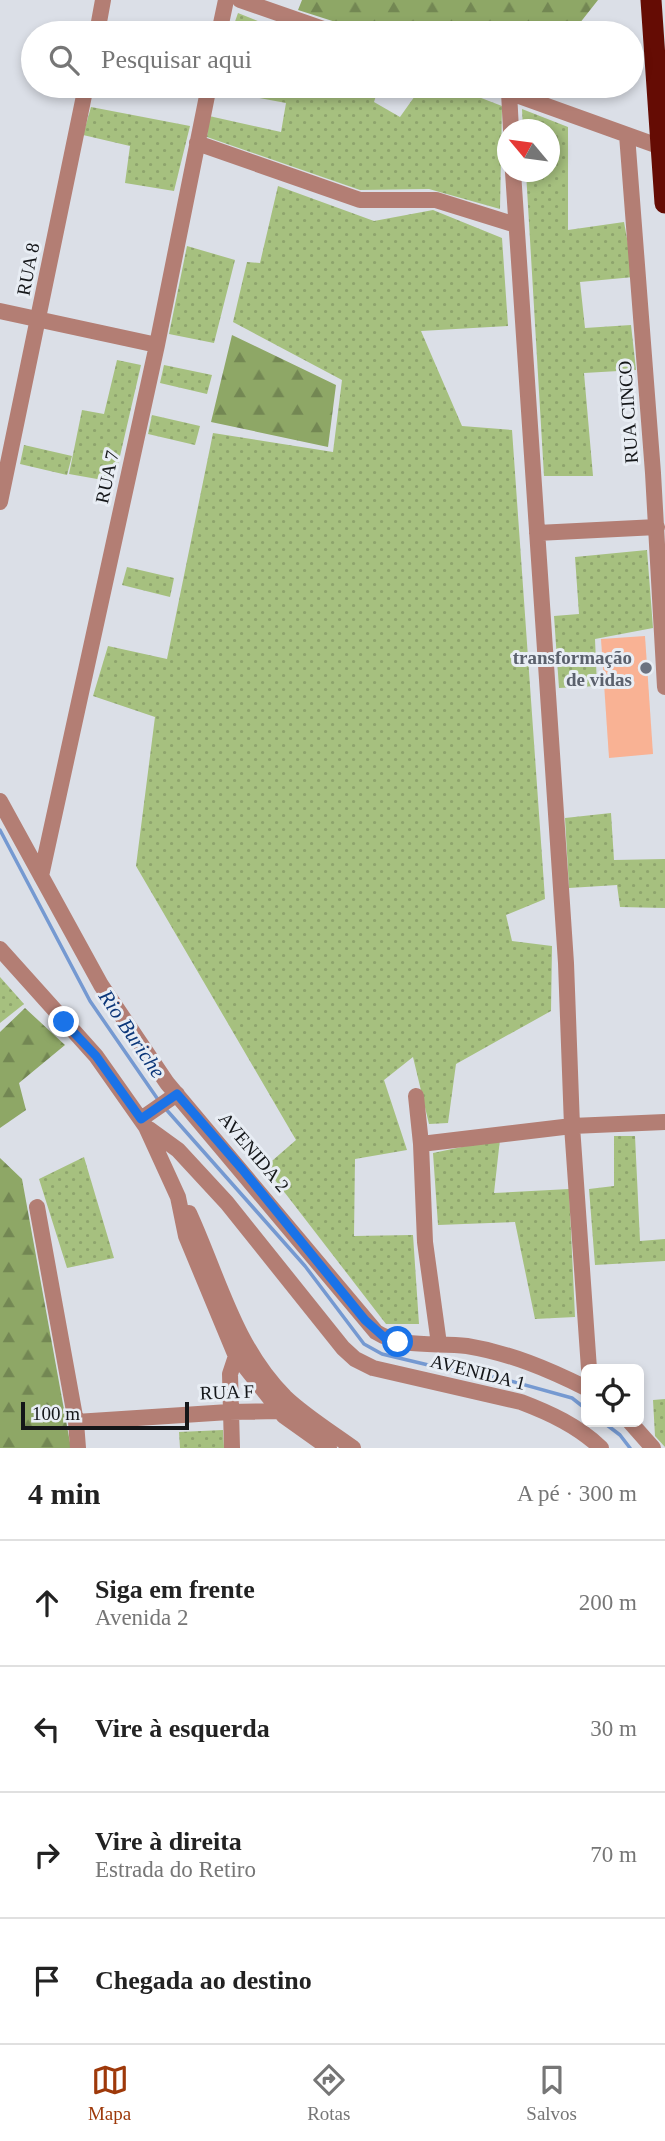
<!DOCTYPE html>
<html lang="pt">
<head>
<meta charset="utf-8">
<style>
	:root { --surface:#fff; --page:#f2f2f2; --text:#222; --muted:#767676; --line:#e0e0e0; --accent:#9e390a }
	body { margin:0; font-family:"Times New Roman",serif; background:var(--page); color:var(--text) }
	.controls { position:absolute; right:21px; bottom:21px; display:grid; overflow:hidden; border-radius:10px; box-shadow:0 4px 10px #0003 }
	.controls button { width:63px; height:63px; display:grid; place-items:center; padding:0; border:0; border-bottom:2px solid var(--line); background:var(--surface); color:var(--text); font:35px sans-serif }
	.compass { position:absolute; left:497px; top:119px; width:63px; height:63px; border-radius:50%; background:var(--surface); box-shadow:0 4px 10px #0003; rotate:299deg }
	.scale { position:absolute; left:21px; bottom:18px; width:168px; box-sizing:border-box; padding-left:7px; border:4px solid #141619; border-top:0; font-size:19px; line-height:24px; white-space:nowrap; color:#141619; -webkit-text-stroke:5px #e8edf4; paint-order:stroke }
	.stop { position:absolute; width:21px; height:21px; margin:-16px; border:5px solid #1a73e8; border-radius:50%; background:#fff }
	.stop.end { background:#1a73e8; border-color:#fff; box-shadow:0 2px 7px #0008 }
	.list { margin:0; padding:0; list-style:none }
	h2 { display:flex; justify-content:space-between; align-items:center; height:91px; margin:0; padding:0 28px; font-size:30px }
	h2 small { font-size:23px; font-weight:400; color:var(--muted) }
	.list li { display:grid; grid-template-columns:46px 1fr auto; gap:21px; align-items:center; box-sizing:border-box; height:126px; padding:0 28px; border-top:2px solid var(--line) }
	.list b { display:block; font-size:26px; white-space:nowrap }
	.list p { margin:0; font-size:23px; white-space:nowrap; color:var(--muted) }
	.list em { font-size:23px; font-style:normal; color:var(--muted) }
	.icon { flex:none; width:38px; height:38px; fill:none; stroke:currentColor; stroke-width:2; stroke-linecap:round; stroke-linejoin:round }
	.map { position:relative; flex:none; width:665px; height:1448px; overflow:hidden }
	.search { position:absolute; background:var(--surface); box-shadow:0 4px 10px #0003; left:21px; right:21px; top:21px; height:77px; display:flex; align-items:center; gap:18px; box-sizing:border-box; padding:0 24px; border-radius:38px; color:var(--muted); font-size:26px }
	.sheet { height:595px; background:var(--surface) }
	nav { display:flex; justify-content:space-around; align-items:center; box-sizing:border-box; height:98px; border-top:2px solid var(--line); background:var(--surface); font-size:19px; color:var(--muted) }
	nav a { display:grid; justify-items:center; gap:4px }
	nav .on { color:var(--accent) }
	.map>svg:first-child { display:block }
	.grass { fill:url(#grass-dots) }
	.forest { fill:url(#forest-firs) }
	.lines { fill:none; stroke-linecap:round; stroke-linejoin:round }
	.stream { stroke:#7599d1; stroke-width:3.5 }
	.building { fill:#f9b294 }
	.minor { stroke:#b37e74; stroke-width:16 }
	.highway { stroke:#650c04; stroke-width:21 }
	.route { stroke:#1a73e8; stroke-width:9 }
	.worship-dot { fill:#6b7280; stroke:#e8edf4; stroke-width:2.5 }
	.labels { text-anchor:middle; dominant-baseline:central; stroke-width:6; stroke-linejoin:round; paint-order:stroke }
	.street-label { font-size:19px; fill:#141619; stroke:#e8edf4 }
	.worship-label { font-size:19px; font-weight:bold; fill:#5b616d; stroke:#e8edf4; text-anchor:end }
	.water-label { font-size:21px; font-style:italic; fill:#0b3679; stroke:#e8edf4 }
</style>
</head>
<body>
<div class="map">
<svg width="665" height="1448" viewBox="0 0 665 1448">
	<defs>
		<pattern id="grass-dots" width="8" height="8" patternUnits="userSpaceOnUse" patternTransform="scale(1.75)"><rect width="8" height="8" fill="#a6c07f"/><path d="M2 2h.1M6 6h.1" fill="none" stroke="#8ea46d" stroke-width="1.8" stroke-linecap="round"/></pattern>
		<pattern id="forest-firs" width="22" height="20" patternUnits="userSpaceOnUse" patternTransform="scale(1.75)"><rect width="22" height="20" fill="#8ea766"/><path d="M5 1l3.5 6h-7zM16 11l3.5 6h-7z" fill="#738753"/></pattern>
	</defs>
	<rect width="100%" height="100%" fill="#dbdfe7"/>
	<path class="grass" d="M 238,13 L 288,33 L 231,33 Z
		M 219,86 L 379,86 L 374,102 L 400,117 L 422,86 L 450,86 L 502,106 L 500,209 L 429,189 L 360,190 L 207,137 L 209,116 L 281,132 L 286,103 L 218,90 Z
		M 91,107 L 190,126 L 174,191 L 125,183 L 130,146 L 83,135 Z
		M 522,109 L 568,127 L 568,230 L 624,222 L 634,277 L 580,282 L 585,328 L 631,325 L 636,370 L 584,373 L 593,476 L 544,476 L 526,172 L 550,172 L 550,130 L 523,129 Z
		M 278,186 L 374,221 L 433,210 L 502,238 L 508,326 L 421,331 L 462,426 L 512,430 L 545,899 L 506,915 L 512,941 L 552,946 L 551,1011 L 456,1064 L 448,1123 L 429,1124 L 413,1057 L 384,1080 L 407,1150 L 355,1159 L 354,1236 L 413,1235 L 419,1324 L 386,1324 L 265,1167 L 296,1140 L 136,866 L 155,717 L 93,696 L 108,646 L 167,659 L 213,433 L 333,452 L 342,380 L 233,322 L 247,262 L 260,263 Z
		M 187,246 L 235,260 L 214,343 L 169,334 Z
		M 117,360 L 141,365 L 114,482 L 69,474 L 82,410 L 104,414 Z
		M 164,365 L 212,375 L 207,394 L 160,383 Z
		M 152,415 L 200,426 L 195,445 L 148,434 Z
		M 24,445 L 72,456 L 67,475 L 20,464 Z
		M 647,550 L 653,628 L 595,639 L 597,686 L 559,688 L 554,616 L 579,614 L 575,557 Z
		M 127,567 L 174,578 L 170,597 L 122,585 Z
		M 611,813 L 614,860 L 665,859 L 665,908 L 620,907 L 617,885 L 569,888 L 565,818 Z
		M 0,977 L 24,1004 L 0,1023 Z
		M 614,1136 L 635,1136 L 640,1241 L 665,1239 L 665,1261 L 595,1265 L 589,1189 L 614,1186 Z
		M 500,1139 L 494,1193 L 569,1189 L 575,1317 L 535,1319 L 515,1222 L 438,1225 L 433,1153 Z
		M 84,1157 L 114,1258 L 67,1268 L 39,1179 Z
		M 665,1399 L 665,1447 L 655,1436 L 653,1400 Z
		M 223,1430 L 224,1448 L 180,1448 L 179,1432 Z"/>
	<path class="forest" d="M 302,0 L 598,0 L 572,33 L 370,33 L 298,10 Z
		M 232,335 L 336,385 L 328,447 L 211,422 Z
		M 25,1008 L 65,1045 L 19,1083 L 26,1110 L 0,1128 L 0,1032 Z
		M 0,1158 L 22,1179 L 71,1448 L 0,1448 Z"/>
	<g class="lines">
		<path class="stream" d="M 0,830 L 90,1001 L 159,1101
			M 164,1107 L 305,1266 L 364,1344 L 382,1354 L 441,1368 L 500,1378 L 572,1398 L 586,1409
			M 603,1422 L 620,1435 L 630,1448"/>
	</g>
	<path class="building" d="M 645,636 L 653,754 L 609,758 L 601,639 Z"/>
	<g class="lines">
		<path class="minor" d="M 240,0 L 335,33
			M 97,33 L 103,0
			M 219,33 L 226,0
			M 491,86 L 661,147
			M 509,92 L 511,130
			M 627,135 L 653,473 L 665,687
			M 197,143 L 360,200 L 436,200 L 516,225
			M 513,172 L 566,963 L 572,1126 L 589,1369
			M 0,311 L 157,345
			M 0,502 L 86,86
			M 537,533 L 657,527
			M 0,801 L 101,985 L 167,1083 L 376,1332 C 403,1349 437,1342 467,1346 C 510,1353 548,1369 586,1388
			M 41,876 L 157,345 L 209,86
			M 0,949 L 96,1056 L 146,1127 L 178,1197 L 186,1236 L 235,1354 L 284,1416 L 329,1448
			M 416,1096 L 421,1144 L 425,1242 L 439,1344
			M 141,1119 L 177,1094
			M 149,1129 L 178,1150 L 227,1203 L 343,1348 L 355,1359 L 373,1368 L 521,1402 C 550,1413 578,1426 601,1448
			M 421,1144 L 572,1126 L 665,1122
			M 37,1207 L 76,1422 L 78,1448
			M 189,1213 C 218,1276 234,1346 285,1397 C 305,1416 331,1432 353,1448
			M 76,1422 L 229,1412 L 280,1411 L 286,1409
			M 630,1422 L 653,1448
			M 232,1448 L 230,1374 L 239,1347"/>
		<path class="highway" d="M 651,0 L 665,203"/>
	</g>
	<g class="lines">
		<path class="route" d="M 64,1022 L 96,1056 L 141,1119 L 177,1094 L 242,1169 L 365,1320 L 385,1338 L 398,1342"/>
	</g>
	<circle class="worship-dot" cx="646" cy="668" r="7"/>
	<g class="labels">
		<g class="street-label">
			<text transform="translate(28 269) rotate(-79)">RUA 8</text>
			<text transform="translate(628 412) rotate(-94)">RUA CINCO</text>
			<text transform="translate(107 477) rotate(-78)">RUA 7</text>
			<text transform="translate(254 1152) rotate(50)">AVENIDA 2</text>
			<text transform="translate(478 1372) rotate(14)">AVENIDA 1</text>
			<text transform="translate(227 1392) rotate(-2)">RUA F</text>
		</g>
		<g class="worship-label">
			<text x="632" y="657">transformação<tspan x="632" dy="22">de vidas</tspan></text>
		</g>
		<g class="water-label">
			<text transform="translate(132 1034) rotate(56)">Rio Buriche</text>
		</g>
	</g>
</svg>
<div class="controls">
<button><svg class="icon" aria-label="locate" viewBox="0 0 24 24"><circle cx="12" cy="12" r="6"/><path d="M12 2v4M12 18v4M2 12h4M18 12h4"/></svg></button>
</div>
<svg class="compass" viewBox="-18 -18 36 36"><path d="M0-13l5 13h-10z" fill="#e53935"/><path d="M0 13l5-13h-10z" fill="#767676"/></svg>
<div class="scale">100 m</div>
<div class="stop" style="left:398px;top:1342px"></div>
<div class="stop end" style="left:64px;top:1022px"></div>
<div class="search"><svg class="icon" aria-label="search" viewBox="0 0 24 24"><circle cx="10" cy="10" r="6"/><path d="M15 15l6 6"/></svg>Pesquisar aqui</div>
</div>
<section class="sheet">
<h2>4 min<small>A pé · 300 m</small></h2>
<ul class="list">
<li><svg class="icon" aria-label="ahead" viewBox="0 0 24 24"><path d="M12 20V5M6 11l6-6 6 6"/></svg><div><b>Siga em frente</b><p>Avenida 2</p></div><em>200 m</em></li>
<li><svg class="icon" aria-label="left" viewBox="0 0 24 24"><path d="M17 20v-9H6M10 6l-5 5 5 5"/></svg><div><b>Vire à esquerda</b></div><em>30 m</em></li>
<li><svg class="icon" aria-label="right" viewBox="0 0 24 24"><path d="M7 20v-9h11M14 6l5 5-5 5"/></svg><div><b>Vire à direita</b><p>Estrada do Retiro</p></div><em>70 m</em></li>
<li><svg class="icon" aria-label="arrive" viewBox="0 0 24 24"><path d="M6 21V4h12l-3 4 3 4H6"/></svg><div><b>Chegada ao destino</b></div></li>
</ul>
</section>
<nav>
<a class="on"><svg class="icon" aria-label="map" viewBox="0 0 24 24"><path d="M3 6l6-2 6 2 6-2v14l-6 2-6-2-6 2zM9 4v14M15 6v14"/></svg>Mapa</a>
<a><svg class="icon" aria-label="directions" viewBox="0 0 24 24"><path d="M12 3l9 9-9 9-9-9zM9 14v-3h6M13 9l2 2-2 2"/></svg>Rotas</a>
<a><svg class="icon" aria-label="saved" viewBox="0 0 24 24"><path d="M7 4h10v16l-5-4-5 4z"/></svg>Salvos</a>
</nav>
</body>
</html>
